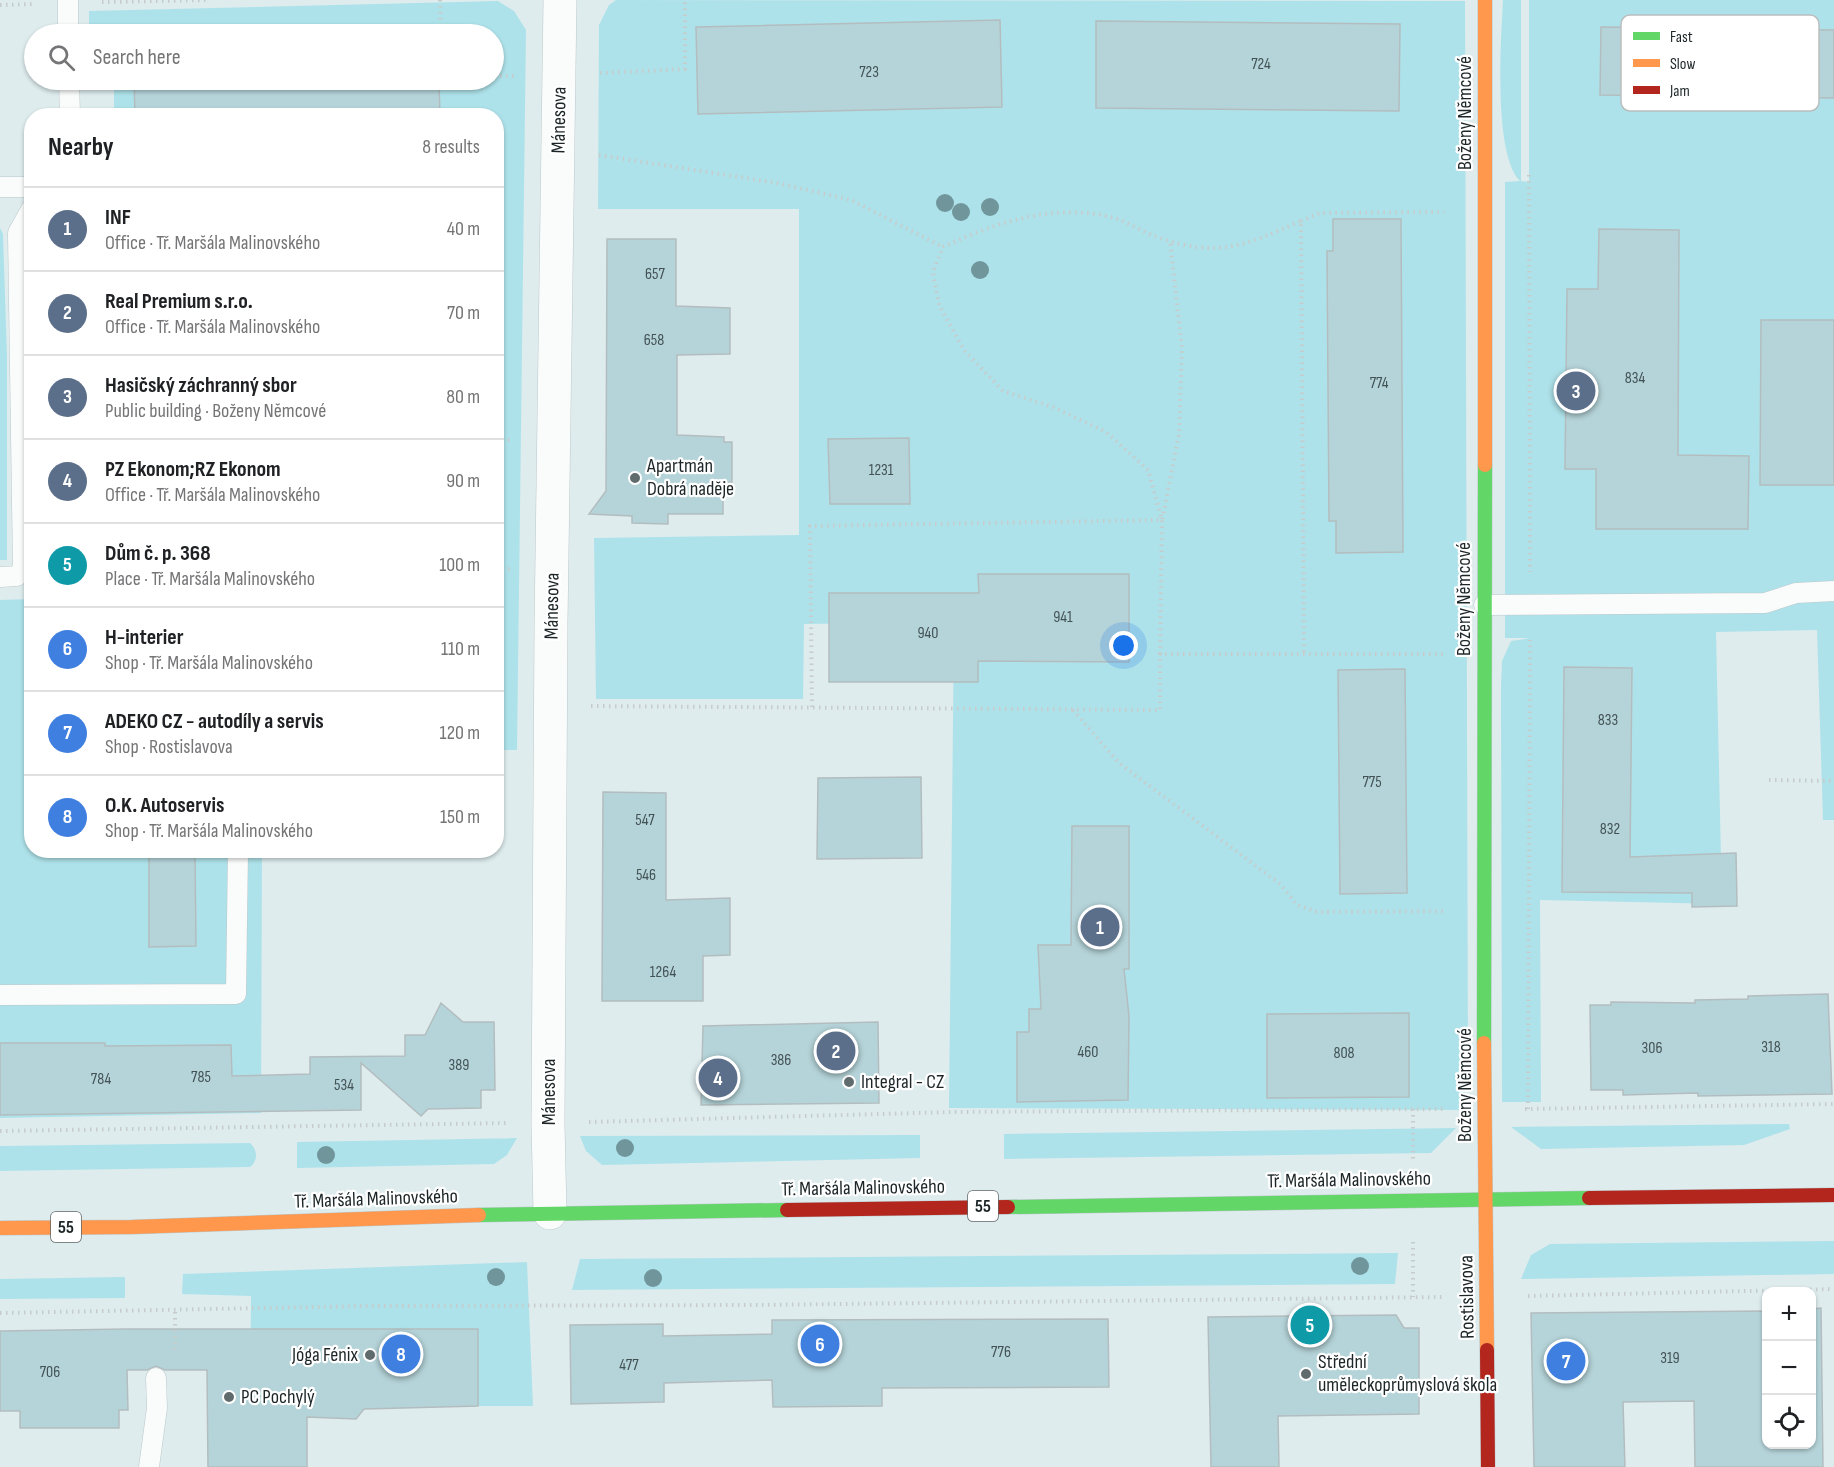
<!DOCTYPE html>
<html lang="en">
<head>
<meta charset="utf-8">
<style>
	:root { --surface:#fff; --page:#f2f2f2; --text:#202124; --muted:#757577; --line:#e0e0e0; --accent:#606b6d }
	body { margin:0; font-family:"Sofia Sans Condensed",sans-serif; background:var(--page); color:var(--text) }
	.controls { position:absolute; right:18px; bottom:18px; display:grid; overflow:hidden; border-radius:12px; box-shadow:0 2px 4px #0004 }
	.controls button { width:54px; height:54px; display:grid; place-items:center; padding:0; border:0; border-bottom:2px solid var(--line); background:var(--surface); color:var(--text); font:30px sans-serif }
	.you { position:absolute; left:1124px; top:646px; width:21px; height:21px; margin:-15px; border:4px solid #fff; border-radius:50%; background:#1a73e8; box-shadow:0 0 0 9px #1a73e833 }
	.badge { display:grid; place-items:center; width:39px; height:39px; border-radius:50%; background:var(--accent); color:#fff; font-size:20px; font-weight:700 }
	.pin { position:absolute; translate:-50% -50%; border:3px solid #fff; box-shadow:0 2px 6px #0006 }
	.list { margin:0; padding:0; list-style:none }
	h2 { display:flex; justify-content:space-between; align-items:center; height:78px; margin:0; padding:0 24px; font-size:26px }
	h2 small { font-size:20px; font-weight:400; color:var(--muted) }
	.list li { display:grid; grid-template-columns:39px 1fr auto; gap:18px; align-items:center; box-sizing:border-box; height:84px; padding:0 24px; border-top:2px solid var(--line) }
	.list b { display:block; font-size:22px; white-space:nowrap }
	.list p { margin:0; font-size:20px; white-space:nowrap; color:var(--muted) }
	.list em { font-size:20px; font-style:normal; color:var(--muted) }
	.icon { flex:none; width:33px; height:33px; fill:none; stroke:currentColor; stroke-width:2; stroke-linecap:round; stroke-linejoin:round }
	.map { position:relative; flex:none; width:1834px; height:1467px; overflow:hidden }
	.search { position:absolute; background:var(--surface); box-shadow:0 2px 4px #0004; left:24px; top:24px; width:480px; height:66px; display:flex; align-items:center; gap:15px; box-sizing:border-box; padding:0 21px; border-radius:33px; color:var(--muted); font-size:22px }
	.panel { position:absolute; background:var(--surface); box-shadow:0 2px 4px #0004; left:24px; top:108px; width:480px; height:750px; border-radius:24px }
	.map>svg:first-child { display:block }
	.green { fill:#aee2ea }
	.building { fill:#b5d4d9; stroke:#b3bdbf; stroke-width:1.5 }
	.lines { fill:none; stroke-linecap:round; stroke-linejoin:round }
	.lane-casing { stroke:#bcc8ca; stroke-width:21 }
	.street-casing { stroke:#bcc8ca; stroke-width:34 }
	.fast-casing { stroke:#bcc8ca; stroke-width:15 }
	.slow-casing { stroke:#bcc8ca; stroke-width:15 }
	.jam-casing { stroke:#bcc8ca; stroke-width:15 }
	.path { stroke:#c6cccc; stroke-width:4; stroke-dasharray:1.5 4.5; stroke-linecap:butt }
	.lane { stroke:#fafcfc; stroke-width:20 }
	.street { stroke:#fafcfc; stroke-width:33 }
	.fast { stroke:#63d668; stroke-width:14 }
	.slow { stroke:#ff974d; stroke-width:14 }
	.jam { stroke:#b3261e; stroke-width:14 }
	.tree { fill:#70969c }
	.poi-dot { fill:#606b6d; stroke:#fff; stroke-width:2 }
	.labels { text-anchor:middle; dominant-baseline:central; stroke-width:4.5; stroke-linejoin:round; paint-order:stroke }
	.number-label { font-size:16px; fill:#425154 }
	.shield { fill:#fff; stroke:#606668; stroke-width:1.5 }
	.shield-label { font-size:18px; font-weight:bold; fill:#1c2527 }
	.street-label { font-size:20px; fill:#1c2527; stroke:#fff }
	.poi-label { font-size:20px; fill:#1c2527; stroke:#fff; text-anchor:start }
	.key { fill:#fff; stroke:#bbbebe; stroke-width:1.5 }
	.key-label { font-size:16px; fill:#1c2527 }
</style>
</head>
<body>
<div class="map">
<svg width="1834" height="1467" viewBox="0 0 1834 1467">
	<rect width="100%" height="100%" fill="#deecee"/>
	<path class="green" d="M 616,0 L 1465,1 L 1468,1074 L 1462,1110 L 949,1108 L 954,622 L 804,624 L 803,699 L 596,699 L 594,538 L 799,535 L 799,209 L 598,209 L 599,25 L 609,5 Z
		M 1503,0 L 1521,0 L 1521,181 L 1529,182 L 1529,0 L 1834,0 L 1834,820 L 1823,820 L 1817,630 L 1716,632 L 1722,904 L 1540,900 L 1541,1102 L 1502,1102 L 1501,687 L 1502,661 L 1511,641 L 1530,638 L 1505,638 L 1505,182 L 1520,181 C 1493,154 1501,40 1503,0 Z
		M 498,1 L 514,11 L 526,30 L 517,750 L 496,750 L 496,116 L 114,115 L 114,80 L 494,80 L 494,34 L 89,34 L 89,11 Z
		M 0,228 L 3,234 L 7,357 L 7,560 L 0,560 Z
		M 31,599 L 32,850 L 262,851 L 261,1113 L 0,1118 L 0,600 Z
		M 1789,1124 L 1790,1129 L 1744,1145 L 1541,1149 L 1511,1127 Z
		M 1456,1128 L 1431,1153 L 1004,1159 L 1004,1134 Z
		M 920,1135 L 920,1158 L 602,1165 L 586,1151 L 580,1136 Z
		M 517,1138 L 507,1155 L 494,1164 L 297,1168 L 297,1142 Z
		M 250,1143 C 258,1150 258,1161 250,1167 L 0,1171 L 0,1146 Z
		M 1834,1241 L 1834,1274 L 1521,1279 L 1531,1255 L 1550,1244 Z
		M 1398,1253 L 1395,1284 L 572,1290 L 580,1259 Z
		M 527,1262 L 533,1406 L 250,1406 L 251,1296 L 182,1294 L 183,1274 Z
		M 125,1277 L 125,1298 L 0,1299 L 0,1279 Z"/>
	<path class="building" d="M 1000,20 L 1002,107 L 698,114 L 696,27 Z
		M 1096,21 L 1400,24 L 1399,111 L 1096,108 Z
		M 1601,27 L 1834,30 L 1834,98 L 1600,95 Z
		M 134,80 L 439,80 L 440,116 L 135,116 Z
		M 1333,219 L 1401,219 L 1403,552 L 1336,553 L 1336,521 L 1329,521 L 1327,251 L 1333,251 Z
		M 1599,229 L 1679,230 L 1678,455 L 1749,456 L 1748,529 L 1596,529 L 1596,469 L 1565,469 L 1567,289 L 1598,289 Z
		M 607,239 L 676,239 L 676,306 L 730,308 L 730,354 L 677,355 L 677,435 L 724,437 L 724,442 L 732,442 L 732,482 L 723,482 L 723,514 L 668,514 L 668,524 L 632,523 L 632,516 L 589,514 L 606,491 Z
		M 1761,320 L 1834,320 L 1834,485 L 1760,485 Z
		M 909,438 L 910,504 L 830,504 L 828,439 Z
		M 978,574 L 1129,574 L 1129,662 L 978,661 L 978,682 L 829,682 L 829,593 L 979,593 Z
		M 1564,667 L 1632,668 L 1630,857 L 1736,853 L 1737,906 L 1692,907 L 1692,893 L 1562,892 Z
		M 1405,669 L 1407,893 L 1340,894 L 1338,670 Z
		M 921,777 L 922,858 L 817,859 L 818,778 Z
		M 603,792 L 666,793 L 666,900 L 730,898 L 730,955 L 703,956 L 703,1001 L 602,1001 Z
		M 1072,826 L 1129,826 L 1129,969 L 1124,969 L 1129,1016 L 1128,1100 L 1017,1102 L 1017,1032 L 1029,1032 L 1029,1009 L 1041,1009 L 1038,945 L 1071,945 Z
		M 149,854 L 195,854 L 196,946 L 149,947 Z
		M 1828,994 L 1832,1094 L 1698,1096 L 1698,1093 L 1623,1095 L 1623,1090 L 1591,1090 L 1590,1005 L 1611,1005 L 1611,1002 L 1695,1003 L 1695,1000 L 1748,999 L 1748,996 Z
		M 441,1003 L 463,1022 L 494,1022 L 495,1090 L 481,1090 L 481,1108 L 428,1109 L 421,1116 L 361,1063 L 361,1110 L 0,1115 L 0,1043 L 105,1043 L 105,1046 L 231,1045 L 232,1076 L 310,1074 L 310,1057 L 405,1056 L 405,1035 L 425,1035 Z
		M 1409,1013 L 1409,1097 L 1267,1098 L 1267,1014 Z
		M 878,1022 L 879,1103 L 701,1105 L 703,1026 Z
		M 1821,1308 L 1823,1467 L 1695,1467 L 1694,1401 L 1623,1402 L 1625,1467 L 1534,1467 L 1531,1313 L 1767,1311 L 1767,1444 L 1812,1444 L 1812,1309 Z
		M 1396,1315 L 1404,1328 L 1419,1328 L 1419,1414 L 1278,1416 L 1279,1467 L 1211,1467 L 1208,1317 Z
		M 1108,1319 L 1109,1387 L 882,1388 L 882,1406 L 773,1407 L 772,1380 L 664,1383 L 664,1402 L 571,1404 L 570,1325 L 663,1324 L 663,1336 L 772,1334 L 772,1320 Z
		M 126,1329 L 478,1329 L 478,1406 L 364,1409 L 356,1419 L 307,1417 L 307,1467 L 208,1467 L 207,1370 L 165,1370 L 156,1366 L 147,1370 L 127,1370 L 128,1410 L 119,1410 L 119,1428 L 20,1428 L 20,1411 L 0,1411 L 0,1331 Z"/>
	<g class="lines">
		<g class="lane-casing">
			<path id="lane" d="M 68,0 L 68,34
				M 69,80 L 70,116
				M 0,187 L 32,187
				M 0,577 L 17,576 L 23,569 L 18,233 L 32,208
				M 1484,605 L 1765,603 L 1796,593 L 1834,591
				M 0,995 L 236,994 L 238,851
				M 149,1467 L 157,1408 L 156,1378"/>
		</g>
		<g class="street-casing">
			<path id="street" d="M 550,1213 L 548,1123 L 551,624 L 560,0"/>
		</g>
		<g class="fast-casing">
			<path id="fast" d="M 1484,1043 L 1485,465
				M 1008,1207 L 1589,1198
				M 479,1215 L 787,1210"/>
		</g>
		<g class="slow-casing">
			<path id="slow" d="M 1485,465 L 1485,0
				M 1484,1043 L 1487,1350
				M 0,1228 L 132,1227 L 479,1215"/>
		</g>
		<g class="jam-casing">
			<path id="jam" d="M 1589,1198 L 1834,1195
				M 787,1210 L 1008,1207
				M 1487,1350 L 1488,1467"/>
		</g>
		<path class="path" d="M 440,0 L 441,34
			M 102,2 L 207,0
			M 0,5 L 35,4
			M 600,73 L 685,69 L 685,0
			M 494,76 L 518,76
			M 599,155 L 777,183 L 851,200 L 943,247
			M 1529,175 L 1530,572
			M 1301,221 L 1320,213 L 1444,212
			M 496,440 L 514,440
			M 496,569 L 511,569
			M 1160,654 L 1162,520 L 1148,470 L 1106,432 L 1053,407 L 1003,391 L 964,350 L 939,305 L 933,272 L 943,247 C 995,223 1053,203 1111,217 C 1127,221 1142,232 1157,237 C 1219,259 1245,245 1301,221 L 1304,653
			M 591,706 L 1160,710 L 1160,654 L 1445,654
			M 812,707 L 810,526 L 1162,520 L 1179,434 L 1182,348 L 1170,241
			M 1073,710 L 1119,763 L 1280,884 L 1297,905 L 1317,912 L 1445,911
			M 1769,780 L 1834,781
			M 1413,1109 L 1413,1159
			M 1525,1109 L 1834,1104
			M 1528,1109 L 1530,640
			M 589,1122 L 951,1112 L 1445,1109
			M 0,1131 L 506,1123
			M 1413,1242 L 1413,1297
			M 1528,1296 L 1834,1289
			M 175,1312 L 175,1350
			M 0,1313 L 368,1306 L 752,1305 L 1445,1297"/>
		<use href="#lane" class="lane"/>
		<use href="#street" class="street"/>
		<use href="#fast" class="fast"/>
		<use href="#slow" class="slow"/>
		<use href="#jam" class="jam"/>
	</g>
	<g class="tree">
		<circle cx="945" cy="203" r="9"/>
		<circle cx="990" cy="207" r="9"/>
		<circle cx="961" cy="212" r="9"/>
		<circle cx="980" cy="270" r="9"/>
		<circle cx="625" cy="1148" r="9"/>
		<circle cx="326" cy="1155" r="9"/>
		<circle cx="1360" cy="1266" r="9"/>
		<circle cx="496" cy="1277" r="9"/>
		<circle cx="653" cy="1278" r="9"/>
	</g>
	<g class="poi-dot">
		<circle cx="635" cy="478" r="6"/>
		<circle cx="849" cy="1082" r="6"/>
		<circle cx="370" cy="1355" r="6"/>
		<circle cx="1306" cy="1374" r="6"/>
		<circle cx="229" cy="1397" r="6"/>
	</g>
	<g class="labels">
		<g class="number-label">
			<text x="1261" y="64">724</text>
			<text x="869" y="72">723</text>
			<text x="655" y="274">657</text>
			<text x="654" y="340">658</text>
			<text x="1635" y="378">834</text>
			<text x="1379" y="383">774</text>
			<text x="881" y="470">1231</text>
			<text x="1063" y="617">941</text>
			<text x="928" y="633">940</text>
			<text x="1608" y="720">833</text>
			<text x="1372" y="782">775</text>
			<text x="645" y="820">547</text>
			<text x="1610" y="829">832</text>
			<text x="646" y="875">546</text>
			<text x="663" y="972">1264</text>
			<text x="1771" y="1047">318</text>
			<text x="1652" y="1048">306</text>
			<text x="1088" y="1052">460</text>
			<text x="1344" y="1053">808</text>
			<text x="781" y="1060">386</text>
			<text x="459" y="1065">389</text>
			<text x="201" y="1077">785</text>
			<text x="101" y="1079">784</text>
			<text x="344" y="1085">534</text>
			<text x="1001" y="1352">776</text>
			<text x="1670" y="1358">319</text>
			<text x="629" y="1365">477</text>
			<text x="50" y="1372">706</text>
		</g>
		<g class="shield">
			<rect x="968" y="1191" width="30" height="30" rx="4.5"/>
			<rect x="51" y="1212" width="30" height="30" rx="4.5"/>
		</g>
		<g class="shield-label">
			<text x="983" y="1206">55</text>
			<text x="66" y="1227">55</text>
		</g>
		<g class="street-label">
			<text transform="translate(1465 113) rotate(-90)">Boženy Němcové</text>
			<text transform="translate(559 120) rotate(-89)">Mánesova</text>
			<text transform="translate(1464 599) rotate(-90)">Boženy Němcové</text>
			<text transform="translate(552 606) rotate(-89)">Mánesova</text>
			<text transform="translate(1465 1085) rotate(-90)">Boženy Němcové</text>
			<text transform="translate(549 1092) rotate(-90)">Mánesova</text>
			<text transform="translate(1349 1180) rotate(-1)">Tř. Maršála Malinovského</text>
			<text transform="translate(863 1188) rotate(-1)">Tř. Maršála Malinovského</text>
			<text transform="translate(376 1199) rotate(-2)">Tř. Maršála Malinovského</text>
			<text transform="translate(1467 1297) rotate(-91)">Rostislavova</text>
		</g>
		<g class="poi-label">
			<text x="647" y="466">Apartmán<tspan x="647" dy="23">Dobrá naděje</tspan></text>
			<text x="861" y="1082">Integral - CZ</text>
			<text x="358" y="1355" text-anchor="end">Jóga Fénix</text>
			<text x="1318" y="1362">Střední<tspan x="1318" dy="23">uměleckoprůmyslová škola</tspan></text>
			<text x="241" y="1397">PC Pochylý</text>
		</g>
	</g>
	<rect x="1621" y="15" width="198" height="96" rx="9" class="key"/>
	<rect x="1633" y="32" width="27" height="8" fill="#63d668"/>
	<rect x="1633" y="59" width="27" height="8" fill="#ff974d"/>
	<rect x="1633" y="86" width="27" height="8" fill="#b3261e"/>
	<g class="key-label">
		<text x="1670" y="42">Fast</text>
		<text x="1670" y="69">Slow</text>
		<text x="1670" y="96">Jam</text>
	</g>
</svg>
<div class="controls">
<button>+</button>
<button>−</button>
<button><svg class="icon" aria-label="locate" viewBox="0 0 24 24"><circle cx="12" cy="12" r="6"/><path d="M12 2v4M12 18v4M2 12h4M18 12h4"/></svg></button>
</div>
<div class="you"></div>
<div class="pin badge" style="left:1100px;top:927px;background:#5c6f8a">1</div>
<div class="pin badge" style="left:836px;top:1051px;background:#5c6f8a">2</div>
<div class="pin badge" style="left:1576px;top:391px;background:#5c6f8a">3</div>
<div class="pin badge" style="left:718px;top:1078px;background:#5c6f8a">4</div>
<div class="pin badge" style="left:1310px;top:1325px;background:#0f9aa8">5</div>
<div class="pin badge" style="left:820px;top:1344px;background:#3f7fe0">6</div>
<div class="pin badge" style="left:1566px;top:1361px;background:#3f7fe0">7</div>
<div class="pin badge" style="left:401px;top:1354px;background:#3f7fe0">8</div>
<div class="search"><svg class="icon" aria-label="search" viewBox="0 0 24 24"><circle cx="10" cy="10" r="6"/><path d="M15 15l6 6"/></svg>Search here</div>
<section class="panel">
<h2>Nearby<small>8 results</small></h2>
<ul class="list">
<li><span class="badge" style="background:#5c6f8a">1</span><div><b>INF</b><p>Office · Tř. Maršála Malinovského</p></div><em>40 m</em></li>
<li><span class="badge" style="background:#5c6f8a">2</span><div><b>Real Premium s.r.o.</b><p>Office · Tř. Maršála Malinovského</p></div><em>70 m</em></li>
<li><span class="badge" style="background:#5c6f8a">3</span><div><b>Hasičský záchranný sbor</b><p>Public building · Boženy Němcové</p></div><em>80 m</em></li>
<li><span class="badge" style="background:#5c6f8a">4</span><div><b>PZ Ekonom;RZ Ekonom</b><p>Office · Tř. Maršála Malinovského</p></div><em>90 m</em></li>
<li><span class="badge" style="background:#0f9aa8">5</span><div><b>Dům č. p. 368</b><p>Place · Tř. Maršála Malinovského</p></div><em>100 m</em></li>
<li><span class="badge" style="background:#3f7fe0">6</span><div><b>H-interier</b><p>Shop · Tř. Maršála Malinovského</p></div><em>110 m</em></li>
<li><span class="badge" style="background:#3f7fe0">7</span><div><b>ADEKO CZ - autodíly a servis</b><p>Shop · Rostislavova</p></div><em>120 m</em></li>
<li><span class="badge" style="background:#3f7fe0">8</span><div><b>O.K. Autoservis</b><p>Shop · Tř. Maršála Malinovského</p></div><em>150 m</em></li>
</ul>
</section>
</div>
</body>
</html>
